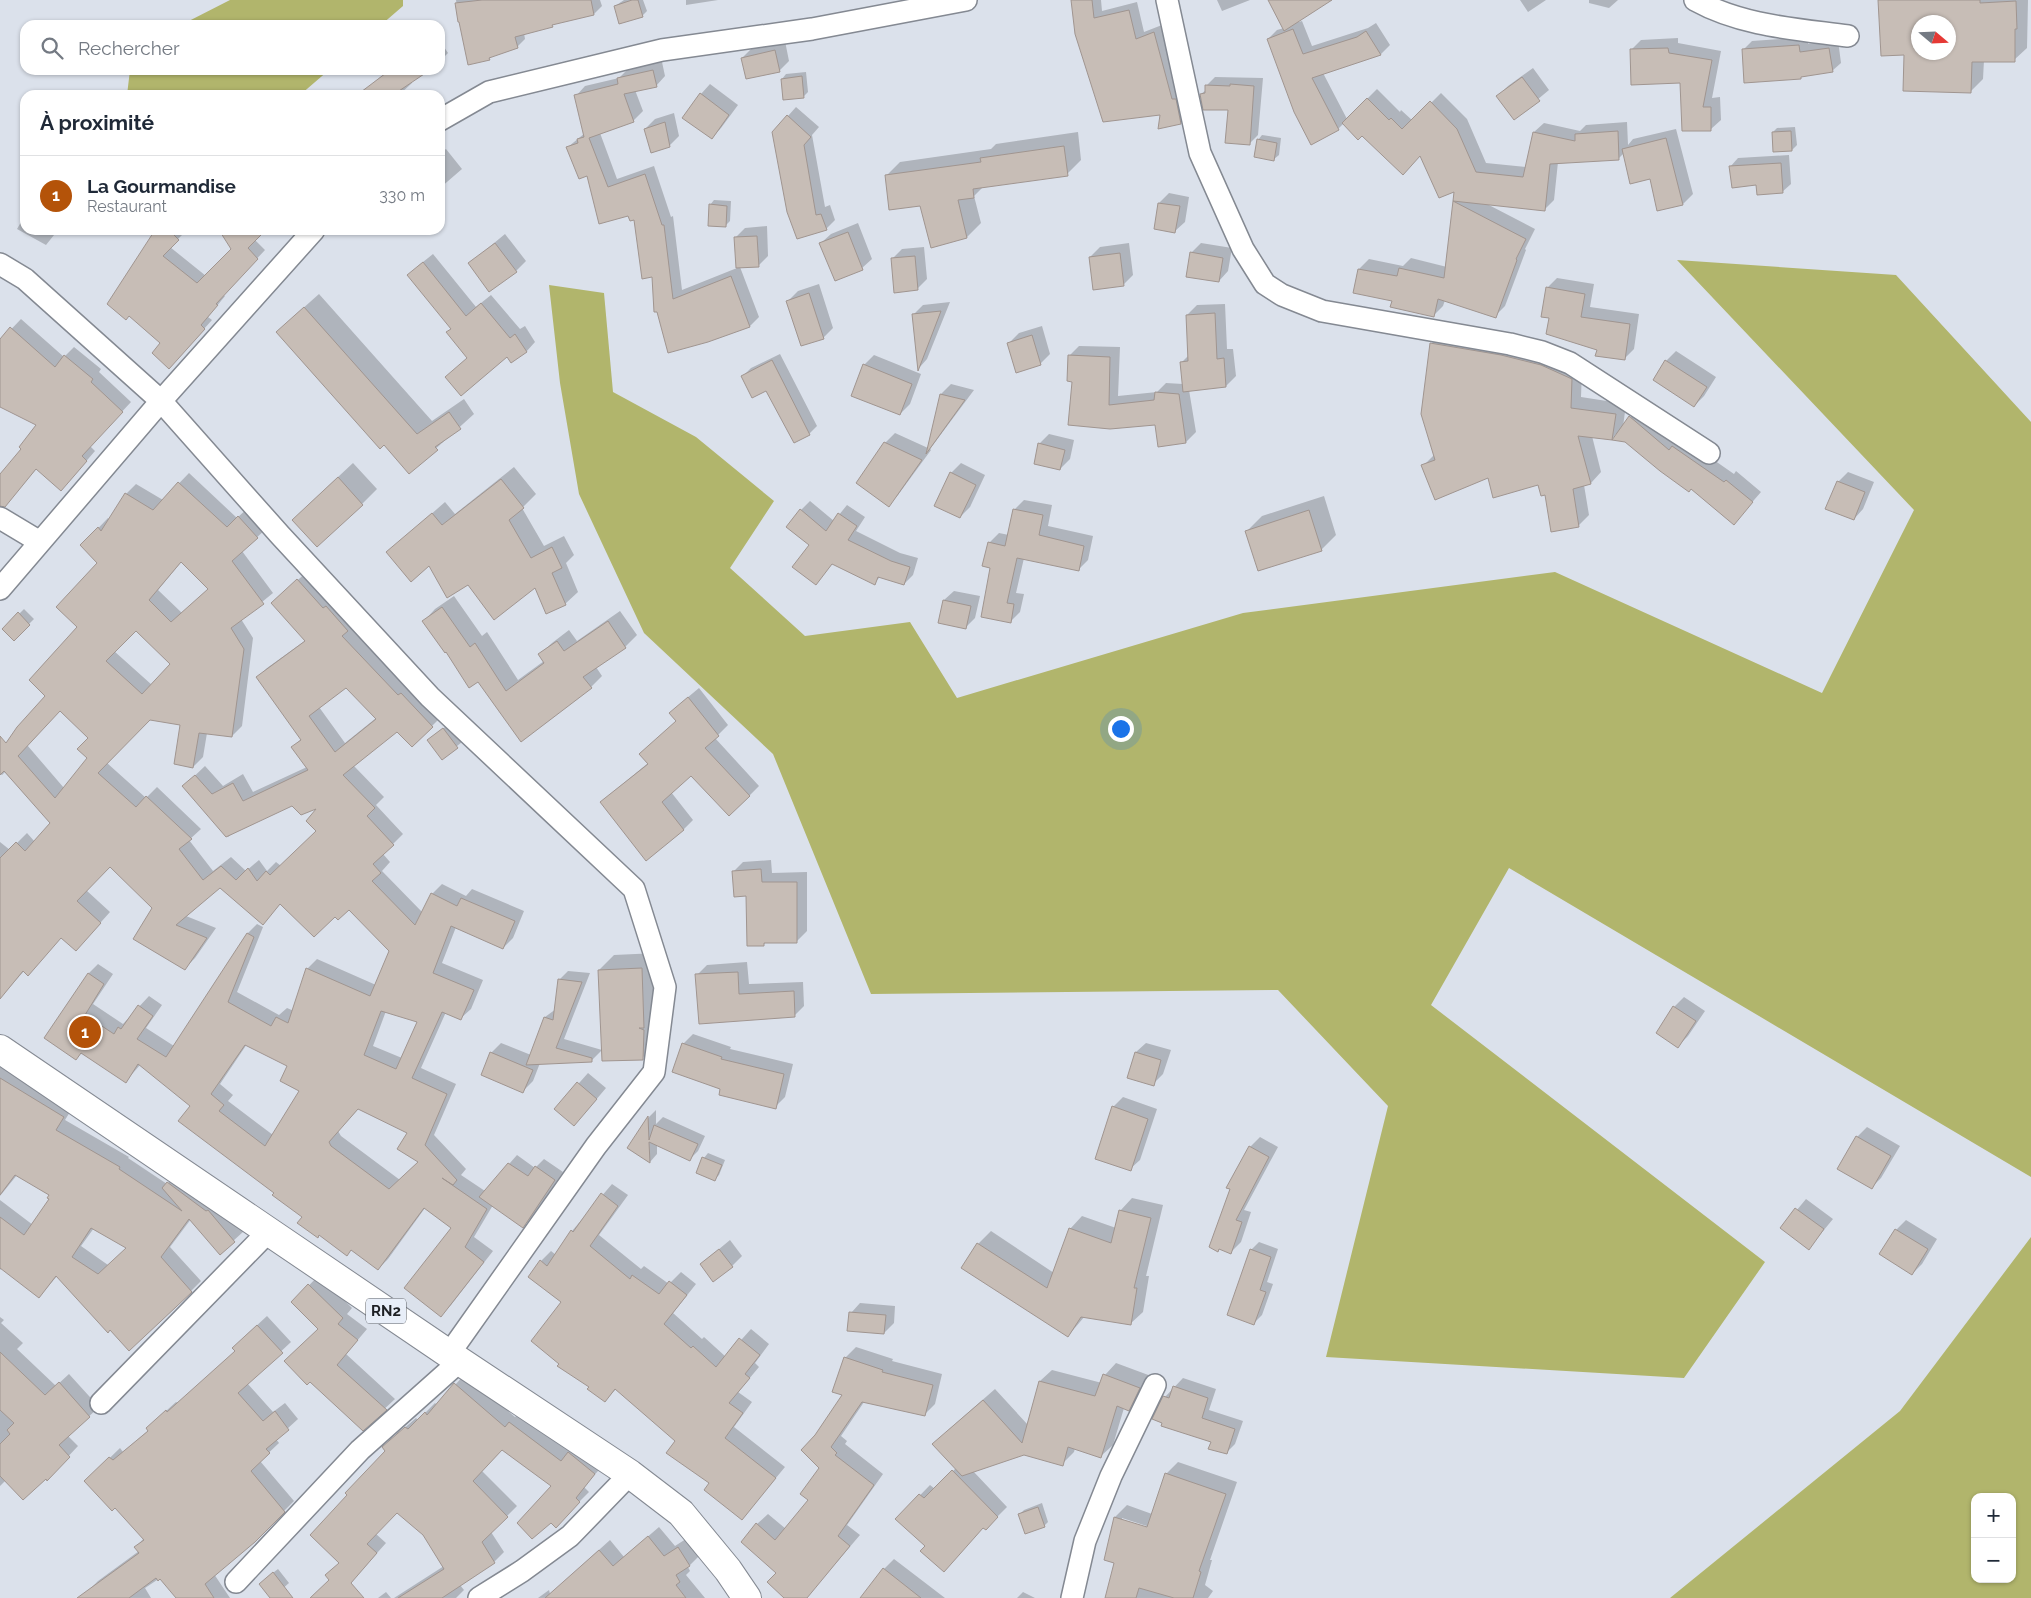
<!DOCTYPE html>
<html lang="fr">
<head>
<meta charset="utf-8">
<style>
	:root { --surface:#fff; --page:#f6f6f7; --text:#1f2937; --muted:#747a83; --line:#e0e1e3; --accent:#b45309 }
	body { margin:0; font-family:Raleway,sans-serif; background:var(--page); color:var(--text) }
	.controls { position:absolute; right:15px; bottom:15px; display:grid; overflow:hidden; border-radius:10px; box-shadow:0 1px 4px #0004 }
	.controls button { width:45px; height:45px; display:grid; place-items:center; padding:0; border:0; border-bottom:1px solid var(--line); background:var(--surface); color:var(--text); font:25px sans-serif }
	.compass { position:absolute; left:1911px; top:15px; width:45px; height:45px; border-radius:50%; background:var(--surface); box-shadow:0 1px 4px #0004; rotate:109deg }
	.you { position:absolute; left:1120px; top:728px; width:18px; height:18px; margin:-12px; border:4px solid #fff; border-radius:50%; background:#1a73e8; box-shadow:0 0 0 8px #1a73e833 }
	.badge { display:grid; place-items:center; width:32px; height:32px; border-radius:50%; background:var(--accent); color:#fff; font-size:16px; font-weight:700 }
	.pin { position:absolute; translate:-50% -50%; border:2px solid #fff; box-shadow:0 1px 5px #0006 }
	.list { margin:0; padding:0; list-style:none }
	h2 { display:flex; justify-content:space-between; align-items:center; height:65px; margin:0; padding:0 20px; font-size:21px }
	h2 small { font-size:16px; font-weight:400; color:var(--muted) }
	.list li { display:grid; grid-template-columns:32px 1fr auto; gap:15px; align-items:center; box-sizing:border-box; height:80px; padding:0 20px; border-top:1px solid var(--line) }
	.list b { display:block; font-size:19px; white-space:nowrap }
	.list p { margin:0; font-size:16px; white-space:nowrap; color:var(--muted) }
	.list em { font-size:16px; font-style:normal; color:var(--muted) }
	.icon { flex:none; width:28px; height:28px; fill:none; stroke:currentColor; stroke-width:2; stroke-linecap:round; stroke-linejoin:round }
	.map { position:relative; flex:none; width:2031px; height:1598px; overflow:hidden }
	.search { position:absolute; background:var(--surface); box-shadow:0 1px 4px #0004; left:20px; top:20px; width:425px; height:55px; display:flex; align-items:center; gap:12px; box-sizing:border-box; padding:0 18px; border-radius:15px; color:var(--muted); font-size:19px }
	.panel { position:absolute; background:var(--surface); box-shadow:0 1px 4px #0004; left:20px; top:90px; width:425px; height:145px; border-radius:15px }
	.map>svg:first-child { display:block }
	.forest { fill:#b1b56c; fill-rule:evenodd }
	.shadow { fill:#0003; fill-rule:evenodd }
	.building { fill:#c7bdb6; stroke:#a09590; fill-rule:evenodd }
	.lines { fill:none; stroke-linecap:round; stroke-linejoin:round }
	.minor-casing { stroke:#848992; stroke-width:24 }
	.highway-casing { stroke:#848992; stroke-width:30 }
	.minor { stroke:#fff; stroke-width:21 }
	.highway { stroke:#fff; stroke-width:28 }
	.labels { text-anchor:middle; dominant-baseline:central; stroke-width:4; stroke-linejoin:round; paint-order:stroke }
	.shield { fill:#e8eef8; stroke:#5b5e64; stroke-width:1 }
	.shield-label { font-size:15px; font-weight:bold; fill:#1e2024 }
</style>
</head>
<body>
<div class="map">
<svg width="2031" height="1598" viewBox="0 0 2031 1598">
	<rect width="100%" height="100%" fill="#dbe1eb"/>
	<path class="forest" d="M 230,0 L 403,0 L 403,6 L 381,25 L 181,25 Z
		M 130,70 L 329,70 L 300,95 L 127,95 Z
		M 1677,260 L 1896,275 L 2031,422 L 2031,1177 L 1509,868 L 1431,1005 L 1765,1262 L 1684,1378 L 1326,1357 L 1388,1106 L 1278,990 L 871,994 L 773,754 L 644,633 L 579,494 L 560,383 L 549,285 L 604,293 L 613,392 L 696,437 L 774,501 L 730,568 L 805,636 L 910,622 L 957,698 L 1243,613 L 1555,572 L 1822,693 L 1914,510 Z
		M 2031,1237 L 2031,1598 L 1670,1598 L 1900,1411 ZM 1975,1497 L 2012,1497 L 2012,1579 L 1975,1579 Z"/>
	<path class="shadow" d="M 456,0 L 600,0 L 602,6 L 594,14 L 555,23 L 552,25 L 524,33 L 525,39 L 517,47 L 493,55 L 489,59 L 459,21 Z
		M 624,0 L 643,0 L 647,11 L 642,16 L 615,6 Z
		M 686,0 L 718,0 L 686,5 Z
		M 1072,0 L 1101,0 L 1102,11 L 1137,2 L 1144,32 L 1162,25 L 1188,115 L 1180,123 L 1162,113 Z
		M 1217,0 L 1250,0 L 1222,11 Z
		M 1270,0 L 1330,0 L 1295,23 L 1302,21 L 1312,46 L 1368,28 L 1376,23 L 1390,45 L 1381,54 L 1323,73 L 1347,119 L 1377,89 L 1400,112 L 1401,110 L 1413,121 L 1441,93 L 1467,119 L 1486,163 L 1526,167 L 1534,132 L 1544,123 L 1580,131 L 1586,125 L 1627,122 L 1628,145 L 1633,139 L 1676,129 L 1693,194 L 1683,204 L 1624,153 L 1619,158 L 1558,162 L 1554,200 L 1545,209 L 1485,203 L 1535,229 L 1525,249 L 1526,250 L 1505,306 L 1495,316 L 1445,300 L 1443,306 L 1433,316 L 1393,300 L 1359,269 L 1369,259 L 1403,266 L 1411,258 L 1447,267 L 1454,202 L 1456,200 L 1455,190 L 1421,155 L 1362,135 L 1344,123 L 1338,129 L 1268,39 L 1277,30 L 1284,28 Z
		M 1520,0 L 1546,0 L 1528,12 Z
		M 1589,0 L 1618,0 L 1609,8 L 1589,3 Z
		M 1880,0 L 2028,0 L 2027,48 L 2014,60 L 1984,60 L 1983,79 L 1971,91 L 1905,54 ZM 1918,22 L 1948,22 L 1948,52 L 1918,52 Z
		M 1808,37 L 1808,44 L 1838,40 L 1841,63 L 1832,71 L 1743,50 L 1752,41 Z
		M 1678,38 L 1678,43 L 1721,51 L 1712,98 L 1720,97 L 1721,120 L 1711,129 L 1682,82 L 1631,50 L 1641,40 Z
		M 440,41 L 448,53 L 440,61 Z
		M 785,41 L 789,61 L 779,71 L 742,58 L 752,48 Z
		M 662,62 L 665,76 L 656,86 L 635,90 L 643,111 L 633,121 L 600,133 L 617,179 L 654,166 L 671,217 L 673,216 L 682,290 L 737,268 L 735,238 L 745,228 L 767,226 L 768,256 L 758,266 L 740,267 L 759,317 L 750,326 L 708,341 L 653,276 L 635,218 L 629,215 L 587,175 L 568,147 L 585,133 L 576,96 L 585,86 L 619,78 L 627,70 Z
		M 1533,68 L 1549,90 L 1514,119 L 1498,96 L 1508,86 Z
		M 389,70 L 428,70 L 411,81 L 412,83 L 399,95 L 355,95 L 367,88 Z
		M 806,72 L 808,92 L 803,97 L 782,79 L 786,74 Z
		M 1215,77 L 1263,78 L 1258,135 L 1249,144 L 1229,109 L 1201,94 L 1206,90 L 1206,86 Z
		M 710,84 L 738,105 L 721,128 L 712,138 L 701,94 Z
		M 796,107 L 819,127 L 812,135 L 825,207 L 830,205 L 835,220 L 826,229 L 798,238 L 788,116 Z
		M 674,113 L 679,136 L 669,146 L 645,129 L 655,119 Z
		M 1795,127 L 1797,145 L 1792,150 L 1773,132 L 1777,128 Z
		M 1078,132 L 1081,160 L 1067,174 L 984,186 L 974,196 L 981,223 L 967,237 L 886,176 L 900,162 L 991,149 L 996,144 Z
		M 1262,135 L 1281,138 L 1279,155 L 1274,159 L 1258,140 Z
		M 446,149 L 462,169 L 440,188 L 440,153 Z
		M 1789,155 L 1791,184 L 1782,192 L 1730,167 L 1738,158 Z
		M 1169,193 L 1189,197 L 1185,222 L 1175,231 L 1159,203 Z
		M 714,200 L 731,201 L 730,221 L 725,226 L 710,205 Z
		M 25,215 L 25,230 L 58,230 L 46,245 L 17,229 Z
		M 858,223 L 872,259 L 862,268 L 836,280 L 821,243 L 831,234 Z
		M 157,230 L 185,230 L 186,231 L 170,247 L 206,276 L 232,249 L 223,230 L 264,230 L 255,240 L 265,250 L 223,295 L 225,296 L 208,317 L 212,320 L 177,359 L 162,343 Z
		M 505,234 L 526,261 L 516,271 L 470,263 Z
		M 1129,243 L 1133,275 L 1123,285 L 1090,257 L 1100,247 Z
		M 1201,243 L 1232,248 L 1228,271 L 1219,281 L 1191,253 Z
		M 924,247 L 927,279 L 917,289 L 892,259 L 902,249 Z
		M 433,254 L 476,307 L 491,295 L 520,329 L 525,326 L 535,342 L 526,352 L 507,355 L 468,358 L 418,266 Z
		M 1557,278 L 1594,284 L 1590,307 L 1639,314 L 1634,349 L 1624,359 L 1551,317 L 1547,288 Z
		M 819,284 L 833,328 L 823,338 L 788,301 L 798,291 Z
		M 319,294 L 432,421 L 464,399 L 474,414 L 410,472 L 384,443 L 292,318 Z
		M 950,302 L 927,359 L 919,368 L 913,315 L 923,305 Z
		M 1225,304 L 1227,349 L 1233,349 L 1236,376 L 1226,386 L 1189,390 L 1196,432 L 1186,442 L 1156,424 L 1110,428 L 1073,380 L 1069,356 L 1079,346 L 1120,347 L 1118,396 L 1157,392 L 1166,383 L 1183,384 L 1181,363 L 1189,355 L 1187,315 L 1197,305 Z
		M 21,319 L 64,357 L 74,347 L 101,369 L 99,372 L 131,402 L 90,446 L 95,451 L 70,480 L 37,468 L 15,494 L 0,500 L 0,476 L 23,449 L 38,425 L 0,405 L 0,341 Z
		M 1042,326 L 1050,354 L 1040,364 L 1009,343 L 1019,333 Z
		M 1442,333 L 1582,369 L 1581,397 L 1626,404 L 1623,427 L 1639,408 L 1734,474 L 1736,471 L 1761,492 L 1734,523 L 1692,488 L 1616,434 L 1612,439 L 1592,436 L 1601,472 L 1591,483 L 1584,485 L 1589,515 L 1578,526 L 1546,494 L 1539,484 L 1423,466 L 1434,455 L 1432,343 Z
		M 1676,351 L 1716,377 L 1704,396 L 1694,406 L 1666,361 Z
		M 780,354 L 817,426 L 809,434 L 766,390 L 743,376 L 751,368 Z
		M 874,355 L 921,374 L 910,404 L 900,414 L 864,365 Z
		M 951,384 L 974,390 L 930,449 L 931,450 L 898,495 L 888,505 L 885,443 L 895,433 L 928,448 L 941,394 Z
		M 1049,434 L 1074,440 L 1070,459 L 1060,469 L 1039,444 Z
		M 353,463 L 377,489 L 362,504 L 308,505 Z
		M 961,463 L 985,475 L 970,507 L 960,517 L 951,473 Z
		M 514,467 L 536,494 L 522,508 L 544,546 L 564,536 L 574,555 L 566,563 L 578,592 L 565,604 L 536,586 L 468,584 L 429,564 L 388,552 L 445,502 L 455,514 Z
		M 1848,472 L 1874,482 L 1863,509 L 1854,519 L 1838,482 Z
		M 189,473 L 237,518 L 249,507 L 267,528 L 242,551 L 273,593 L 241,619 L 253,638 L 242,726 L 232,736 L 207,733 L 203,757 L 193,767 L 182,724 L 150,719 L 107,763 L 146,798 L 157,787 L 201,829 L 189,840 L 213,871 L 231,857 L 246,871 L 259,860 L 267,871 L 276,862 L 281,866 L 318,830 L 321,805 L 292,804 L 235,831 L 228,837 L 184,786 L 205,766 L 223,786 L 243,774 L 253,792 L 307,767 L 293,747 L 302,738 L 258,677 L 267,668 L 306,640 L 283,593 L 308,571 L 442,716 L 412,746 L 397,731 L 353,765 L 384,797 L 376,805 L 403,834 L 383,854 L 390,862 L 382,871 L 423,913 L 432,894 L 442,884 L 466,896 L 472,889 L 524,911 L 513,938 L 503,948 L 456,927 L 442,963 L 483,980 L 471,1009 L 461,1018 L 446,1012 L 421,1068 L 456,1084 L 434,1135 L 466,1169 L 461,1175 L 485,1191 L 517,1155 L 535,1168 L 544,1159 L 563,1172 L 531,1218 L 523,1226 L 493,1205 L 474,1237 L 493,1251 L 451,1305 L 441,1315 L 453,1228 L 425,1208 L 388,1259 L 378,1269 L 352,1249 L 347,1254 L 275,1192 L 192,1105 L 140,1065 L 126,1081 L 82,1052 L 76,1058 L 88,974 L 98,964 L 113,974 L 93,1004 L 123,1024 L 149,996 L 162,1005 L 146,1028 L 174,1046 L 248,933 L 257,924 L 263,927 L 237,992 L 279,1015 L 287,1008 L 294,1011 L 307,969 L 317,959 L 376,985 L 390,950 L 349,908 L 335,915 L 281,903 L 263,923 L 220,887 L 186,916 L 216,928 L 195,958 L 185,968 L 154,908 L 110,865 L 86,890 L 110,912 L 85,940 L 62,937 L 24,971 L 0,998 L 0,842 L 10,850 L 27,833 L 35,842 L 52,823 L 5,772 L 2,775 L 0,774 L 0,751 L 27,745 L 64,788 L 89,758 L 101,728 L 78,627 L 99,563 L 82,545 L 108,518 L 110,520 L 126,494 L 136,484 L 163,500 ZM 182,561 L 209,589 L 182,613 L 158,590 ZM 136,629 L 172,663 L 152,685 L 114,651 ZM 347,687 L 376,718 L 345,743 L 319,707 ZM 386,1011 L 419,1021 L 402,1058 L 373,1046 ZM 247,1044 L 289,1066 L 300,1091 L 273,1135 L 228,1101 L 233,1095 L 220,1084 ZM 359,1108 L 409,1133 L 420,1161 L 400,1180 L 341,1136 L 338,1131 Z
		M 1324,496 L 1336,535 L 1321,550 L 1247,531 L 1262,516 Z
		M 1024,500 L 1052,505 L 1048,526 L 1093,536 L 1088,560 L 1078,570 L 1024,558 L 1016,593 L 1024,594 L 1020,612 L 1010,622 L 991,567 L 989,543 L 999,533 L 1009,535 L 1014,510 Z
		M 810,501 L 834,521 L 847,505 L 865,517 L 856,531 L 900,553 L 918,558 L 913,575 L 904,584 L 881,576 L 874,583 L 833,563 L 816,583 L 811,545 L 801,510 Z
		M 954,591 L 980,596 L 975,618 L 965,628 L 944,600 Z
		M 454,596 L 482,636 L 487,632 L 518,680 L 544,661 L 540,654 L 552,643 L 569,630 L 577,641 L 620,611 L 637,635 L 625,647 L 596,667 L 602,676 L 591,687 L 522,740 L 478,680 L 446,650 L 424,621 L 435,609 Z
		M 24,609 L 34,619 L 14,639 L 4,629 Z
		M 699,688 L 728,725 L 715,738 L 759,786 L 749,796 L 692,774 L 671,792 L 693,820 L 683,830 L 601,802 L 648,763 L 677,721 L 681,703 Z
		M 449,724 L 462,742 L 442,758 L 433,736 Z
		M 771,860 L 772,873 L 807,872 L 807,931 L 797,941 L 766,942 L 763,945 L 747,894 L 733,872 L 743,862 Z
		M 657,953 L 658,1043 L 642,1058 L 599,970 L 614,955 Z
		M 747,962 L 749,984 L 803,982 L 804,1006 L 794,1016 L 700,1022 L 697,975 L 707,965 Z
		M 568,971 L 590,973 L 564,1039 L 602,1050 L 591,1061 L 540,1063 L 533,1081 L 523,1091 L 491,1053 L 501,1043 L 531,1055 L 545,1017 L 556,1009 L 559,980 Z
		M 1684,997 L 1705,1011 L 1688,1036 L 1678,1046 L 1674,1007 Z
		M 693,1034 L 731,1047 L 730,1049 L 793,1064 L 785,1097 L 775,1107 L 721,1088 L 683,1044 Z
		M 1146,1043 L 1171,1050 L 1163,1074 L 1153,1084 L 1136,1052 Z
		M 0,1062 L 73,1107 L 65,1120 L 129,1157 L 128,1158 L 167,1184 L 178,1173 L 244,1231 L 220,1253 L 191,1219 L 170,1247 L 201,1281 L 191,1291 L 58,1275 L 39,1297 L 2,1268 L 0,1270 L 0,1200 L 33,1225 L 50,1199 L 51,1195 L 17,1175 L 0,1196 ZM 94,1228 L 128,1247 L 108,1265 L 81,1246 Z
		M 588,1073 L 606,1088 L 584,1114 L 556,1109 Z
		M 1123,1097 L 1157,1109 L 1140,1160 L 1130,1169 L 1113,1107 Z
		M 656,1110 L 656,1124 L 663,1117 L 705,1136 L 698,1151 L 690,1159 L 657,1145 L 657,1154 L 650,1162 L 629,1148 L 649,1117 Z
		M 1867,1127 L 1900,1146 L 1881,1178 L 1871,1188 L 1857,1137 Z
		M 1260,1137 L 1278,1147 L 1244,1210 L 1251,1212 L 1241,1242 L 1231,1252 L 1220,1248 L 1218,1250 L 1250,1147 Z
		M 708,1153 L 725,1160 L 719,1175 L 715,1179 L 704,1158 Z
		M 612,1184 L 628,1195 L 599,1235 L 641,1269 L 644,1266 L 669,1284 L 681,1272 L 696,1284 L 673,1313 L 702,1339 L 704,1337 L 726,1357 L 751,1329 L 769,1344 L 755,1363 L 759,1367 L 738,1392 L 752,1402 L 734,1427 L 785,1467 L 742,1519 L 676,1440 L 616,1389 L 605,1401 L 590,1387 L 563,1302 L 541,1261 L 551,1251 L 556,1255 L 572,1231 Z
		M 1132,1198 L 1163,1205 L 1146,1276 L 1149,1276 L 1143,1312 L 1130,1324 L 1085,1316 L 1068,1336 L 963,1268 L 978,1244 L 991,1231 L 1054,1273 L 1070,1229 L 1082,1216 L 1116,1228 L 1120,1211 Z
		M 1806,1199 L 1833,1219 L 1809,1248 L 1782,1228 Z
		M 1906,1220 L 1937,1239 L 1922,1264 L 1912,1274 L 1881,1254 L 1896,1230 Z
		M 730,1240 L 742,1256 L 732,1266 L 701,1264 Z
		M 1259,1242 L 1278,1249 L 1267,1282 L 1273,1284 L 1262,1315 L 1254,1323 L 1251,1250 Z
		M 319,1275 L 352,1308 L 347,1314 L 367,1329 L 346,1354 L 395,1399 L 363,1429 L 310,1380 L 320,1329 L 293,1302 Z
		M 860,1303 L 895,1306 L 894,1323 L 884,1333 L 851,1313 Z
		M 267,1316 L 291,1342 L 247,1383 L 273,1412 L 285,1403 L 298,1419 L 276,1439 L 279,1443 L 260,1461 L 294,1501 L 254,1541 L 214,1574 L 230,1598 L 178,1598 L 160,1578 L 145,1588 L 151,1598 L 93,1598 L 88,1591 L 98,1581 L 139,1551 L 136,1547 L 144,1538 L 115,1507 L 86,1481 L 120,1448 L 123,1452 L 149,1430 L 157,1419 L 176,1402 L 178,1403 L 236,1351 L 243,1338 Z
		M 0,1317 L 4,1320 L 1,1323 L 23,1343 L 17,1349 L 56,1386 L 69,1374 L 99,1407 L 68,1436 L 78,1446 L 47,1479 L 6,1480 L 0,1486 Z
		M 856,1347 L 893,1359 L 892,1361 L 942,1374 L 935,1404 L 924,1415 L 864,1402 L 841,1436 L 847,1441 L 845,1444 L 883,1474 L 847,1525 L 860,1535 L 806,1598 L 786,1598 L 757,1524 L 768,1514 L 786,1529 L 810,1500 L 821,1467 L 816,1436 L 844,1395 L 834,1391 L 846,1357 Z
		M 1116,1363 L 1151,1376 L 1140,1397 L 1128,1409 L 1124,1408 L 1113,1445 L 1101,1456 L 1075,1448 L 1074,1452 L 1062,1464 L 1024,1454 L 973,1471 L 1007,1507 L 986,1528 L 984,1527 L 926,1546 L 897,1519 L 930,1485 L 935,1489 L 956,1468 L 946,1432 L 995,1389 L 1028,1425 L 1040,1381 L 1052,1370 L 1102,1383 L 1105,1375 Z
		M 465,1374 L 515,1417 L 520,1413 L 604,1464 L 584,1487 L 589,1492 L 570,1511 L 553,1486 L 503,1448 L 482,1471 L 517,1506 L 491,1532 L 504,1552 L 494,1562 L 460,1585 L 464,1590 L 456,1598 L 394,1598 L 444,1566 L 424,1534 L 397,1512 L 376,1534 L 386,1543 L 337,1598 L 311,1598 L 331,1580 L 340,1562 L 393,1438 L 416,1418 L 418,1420 L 435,1403 L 437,1405 Z
		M 1183,1378 L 1216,1389 L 1209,1410 L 1243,1421 L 1235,1444 L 1226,1453 L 1165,1397 Z
		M 1178,1462 L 1237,1482 L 1210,1560 L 1212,1560 L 1205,1585 L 1213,1591 L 1208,1598 L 1106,1598 L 1115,1562 L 1106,1559 L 1115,1517 L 1127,1505 L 1152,1514 L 1166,1474 ZM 1122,1518 L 1153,1528 L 1152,1530 L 1122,1520 Z
		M 1042,1503 L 1048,1522 L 1044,1526 L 1020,1514 L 1024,1510 Z
		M 659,1527 L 675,1546 L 689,1537 L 700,1555 L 688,1567 L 690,1571 L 686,1575 L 705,1598 L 538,1598 L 549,1590 L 550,1594 L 610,1540 L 624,1557 Z
		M 894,1559 L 945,1598 L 864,1598 L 884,1569 Z
		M 278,1569 L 289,1583 L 272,1598 L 265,1579 Z
		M 386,1592 L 391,1598 L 378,1598 Z
		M 1023,1592 L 1035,1598 L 1017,1598 Z"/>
	<path class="building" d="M 482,0 L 591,0 L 594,15 L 552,25 L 553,27 L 515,37 L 518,48 L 489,58 L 490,60 L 468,65 L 459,22 L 458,22 L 455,3 Z
		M 632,0 L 638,0 L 643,17 L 619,24 L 614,6 Z
		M 1071,0 L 1092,0 L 1094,18 L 1129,10 L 1136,39 L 1154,32 L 1172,99 L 1176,99 L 1181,124 L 1158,129 L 1160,115 L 1103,122 L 1075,34 Z
		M 1268,0 L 1332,0 L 1284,31 Z
		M 1878,0 L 1980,0 L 1980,3 L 2016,1 L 2017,29 L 2015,29 L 2015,62 L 1972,62 L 1971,93 L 1903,91 L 1904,55 L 1881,56 ZM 1918,22 L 1948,22 L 1948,52 L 1918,52 Z
		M 1293,29 L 1303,54 L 1357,37 L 1366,31 L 1381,55 L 1312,78 L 1339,130 L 1311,145 L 1294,112 L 1267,39 Z
		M 1799,45 L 1800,52 L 1829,48 L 1833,72 L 1801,77 L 1801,79 L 1744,83 L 1742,49 Z
		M 1668,48 L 1669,53 L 1712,60 L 1703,107 L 1711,107 L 1711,131 L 1682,131 L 1680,83 L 1631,85 L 1630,49 Z
		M 775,50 L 780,72 L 746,79 L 741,58 Z
		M 390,70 L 430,70 L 393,95 L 357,95 Z
		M 653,70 L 657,87 L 624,94 L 634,122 L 589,138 L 608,187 L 645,174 L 662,225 L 664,225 L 673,299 L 731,276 L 750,327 L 708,342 L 668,353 L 657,312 L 654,312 L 652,277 L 642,279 L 634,220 L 630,221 L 628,216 L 599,224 L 587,176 L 579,179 L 566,147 L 578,143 L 577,139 L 584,137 L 574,95 L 618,84 L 617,78 Z
		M 802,76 L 804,98 L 783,100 L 781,79 Z
		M 1522,77 L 1540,101 L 1514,120 L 1496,96 Z
		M 1230,84 L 1254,86 L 1250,145 L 1225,143 L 1228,110 L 1203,110 L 1200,94 L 1205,93 L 1205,85 L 1230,86 Z
		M 700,93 L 729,115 L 712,139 L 682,118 Z
		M 1367,98 L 1389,120 L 1391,118 L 1402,129 L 1430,101 L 1457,129 L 1476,172 L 1523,177 L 1533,132 L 1575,141 L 1575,134 L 1618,131 L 1619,160 L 1550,164 L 1545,211 L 1453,201 L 1454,192 L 1439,198 L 1420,156 L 1403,175 L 1362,136 L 1358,140 L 1342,123 Z
		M 787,115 L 811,137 L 804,145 L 816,215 L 821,214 L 827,230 L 797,239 L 787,212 L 772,132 Z
		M 665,122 L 670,147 L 651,153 L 644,129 Z
		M 1791,131 L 1792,151 L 1773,152 L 1772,132 Z
		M 1666,138 L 1683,205 L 1657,211 L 1650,179 L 1630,184 L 1622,149 Z
		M 1257,139 L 1277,143 L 1274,161 L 1254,157 Z
		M 1064,146 L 1068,176 L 973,189 L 974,198 L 958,200 L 967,238 L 931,248 L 920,206 L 889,210 L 885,175 L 981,162 L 980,158 Z
		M 1781,163 L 1783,193 L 1757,195 L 1756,185 L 1732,188 L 1729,166 Z
		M 1453,201 L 1526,239 L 1516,259 L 1517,260 L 1496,318 L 1438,299 L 1434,317 L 1390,307 L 1392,301 L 1353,293 L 1358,269 L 1397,276 L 1399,268 L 1444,278 Z
		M 1158,203 L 1180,206 L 1175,233 L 1154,229 Z
		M 709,204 L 727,206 L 726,227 L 708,226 Z
		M 155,230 L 169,230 L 179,240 L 163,256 L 197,283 L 231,249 L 219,230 L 266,230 L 248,248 L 258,259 L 216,304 L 218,305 L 201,325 L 205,329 L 169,369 L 152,353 L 160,343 L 129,316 L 126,320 L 107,304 Z
		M 848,232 L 863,270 L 835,281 L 819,243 Z
		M 757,236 L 759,267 L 736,268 L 734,237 Z
		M 495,243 L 517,272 L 489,292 L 468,263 Z
		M 1190,252 L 1223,258 L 1219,282 L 1186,277 Z
		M 1120,253 L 1124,286 L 1093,290 L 1089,257 Z
		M 915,256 L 918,290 L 894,293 L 891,258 Z
		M 423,262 L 466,316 L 481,303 L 510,338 L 515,334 L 527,352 L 511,363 L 507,357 L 461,396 L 445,377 L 467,358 L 446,332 L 451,329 L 407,275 Z
		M 1546,287 L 1585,294 L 1581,317 L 1630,324 L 1625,360 L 1595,356 L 1597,350 L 1546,334 L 1549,318 L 1541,317 Z
		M 809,293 L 824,339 L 801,346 L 786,301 Z
		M 304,307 L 417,434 L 449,412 L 461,429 L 435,447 L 438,450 L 409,474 L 384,445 L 380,449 L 276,332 Z
		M 941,311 L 918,371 L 912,314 Z
		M 1215,313 L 1217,359 L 1224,358 L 1226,387 L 1183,392 L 1180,362 L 1188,361 L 1186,315 Z
		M 10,327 L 55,367 L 64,355 L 93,379 L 91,382 L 123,412 L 82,456 L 87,461 L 61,491 L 36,469 L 5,507 L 0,506 L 0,474 L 21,449 L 19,447 L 36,425 L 0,407 L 0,339 Z
		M 1032,335 L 1041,365 L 1016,373 L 1007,343 Z
		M 1430,343 L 1501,355 L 1541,365 L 1572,379 L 1571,408 L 1616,414 L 1612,440 L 1578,436 L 1591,484 L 1573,489 L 1579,527 L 1551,532 L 1545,495 L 1541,496 L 1538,485 L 1493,498 L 1488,478 L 1435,500 L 1421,465 L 1435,460 L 1421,414 Z
		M 1068,355 L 1110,357 L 1109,405 L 1154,400 L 1155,392 L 1179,394 L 1186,443 L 1158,447 L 1155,425 L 1110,429 L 1068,425 L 1072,382 L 1067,381 Z
		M 772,360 L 810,435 L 794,443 L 766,391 L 752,398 L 741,376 Z
		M 1665,360 L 1707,387 L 1694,407 L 1653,380 Z
		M 863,364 L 912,384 L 900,415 L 851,396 Z
		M 940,394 L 965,400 L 926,454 Z
		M 1629,416 L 1669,450 L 1672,446 L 1724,482 L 1726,480 L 1753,502 L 1734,525 L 1691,489 L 1689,492 L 1660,471 L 1625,442 L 1612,440 Z
		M 884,442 L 922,460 L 889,507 L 856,483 Z
		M 1038,443 L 1065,450 L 1060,470 L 1034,464 Z
		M 950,472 L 976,485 L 960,518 L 934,506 Z
		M 338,477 L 363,505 L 317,547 L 292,520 Z
		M 501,479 L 524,508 L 509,520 L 531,558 L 552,547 L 562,568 L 552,573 L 566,605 L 546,614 L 535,588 L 494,620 L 468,585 L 447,598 L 429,566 L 411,582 L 386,552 L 432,513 L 442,525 Z
		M 1837,481 L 1865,492 L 1854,520 L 1825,509 Z
		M 178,482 L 227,527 L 238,516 L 258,538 L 232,561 L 264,604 L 231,628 L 244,649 L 232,737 L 199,733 L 193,768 L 174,764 L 180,725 L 150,720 L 98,773 L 136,807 L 146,796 L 192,839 L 179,849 L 203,880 L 221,866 L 236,880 L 248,868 L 257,881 L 266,871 L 270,875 L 316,831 L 306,821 L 316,809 L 301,815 L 292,806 L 226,837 L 182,786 L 195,775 L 212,794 L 233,783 L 243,801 L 308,770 L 291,747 L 301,740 L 256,677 L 305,641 L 271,603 L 297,579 L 323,608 L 326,606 L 348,631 L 342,636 L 398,695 L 401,693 L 433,727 L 412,747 L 397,732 L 343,775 L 375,808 L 367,816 L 394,845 L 373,864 L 381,873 L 372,881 L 415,925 L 431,893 L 457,906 L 461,898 L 515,921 L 503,949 L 451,926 L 433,973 L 474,990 L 461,1020 L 442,1012 L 412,1078 L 447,1094 L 425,1145 L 457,1180 L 453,1185 L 442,1178 L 487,1209 L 465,1247 L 484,1262 L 441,1317 L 404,1288 L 451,1228 L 424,1208 L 378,1270 L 351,1250 L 347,1256 L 319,1235 L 318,1238 L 297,1223 L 302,1217 L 272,1195 L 274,1193 L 178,1121 L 190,1106 L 138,1064 L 126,1083 L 81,1053 L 76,1060 L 44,1038 L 88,973 L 104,984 L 85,1015 L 114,1034 L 118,1027 L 121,1029 L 138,1005 L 153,1016 L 137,1039 L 166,1057 L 247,933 L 254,937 L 228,1002 L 271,1026 L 276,1017 L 288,1023 L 306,968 L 370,996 L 389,951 L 349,910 L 338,920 L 335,917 L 314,937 L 280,904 L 263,925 L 220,888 L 176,925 L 207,938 L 185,970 L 133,939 L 152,908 L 110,867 L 77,901 L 101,923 L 76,951 L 61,938 L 28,976 L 23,971 L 0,999 L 0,858 L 16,842 L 25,851 L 50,823 L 4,771 L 0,775 L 0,736 L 6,743 L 17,727 L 45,696 L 29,680 L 77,627 L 56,607 L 97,563 L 80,545 L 98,527 L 101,531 L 125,493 L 153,510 ZM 181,562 L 208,589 L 171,622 L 149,600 ZM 136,631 L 170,664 L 142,694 L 106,661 ZM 346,688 L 376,719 L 335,752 L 309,716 ZM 60,711 L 88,738 L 77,749 L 87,758 L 55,798 L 18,756 ZM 381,1011 L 417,1022 L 396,1069 L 364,1055 ZM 245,1045 L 287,1066 L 280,1081 L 299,1091 L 265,1146 L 219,1111 L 224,1105 L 211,1094 ZM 358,1109 L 407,1133 L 397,1149 L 418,1162 L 389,1189 L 331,1146 L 329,1142 Z
		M 800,509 L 826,531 L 838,513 L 857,526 L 848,540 L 891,561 L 910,567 L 904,585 L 878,577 L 875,585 L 832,564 L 816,585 L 792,567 L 809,545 L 786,527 Z
		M 1013,509 L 1043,515 L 1039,535 L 1084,546 L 1079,571 L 1017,558 L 1007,603 L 1014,604 L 1011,623 L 981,617 L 990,568 L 982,566 L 988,542 L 1005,546 Z
		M 1309,510 L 1322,551 L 1258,571 L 1245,531 Z
		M 943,600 L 971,606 L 966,629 L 938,623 Z
		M 442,607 L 470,647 L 475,643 L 506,691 L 544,663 L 538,654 L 557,641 L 564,651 L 608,621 L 626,648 L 583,677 L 592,688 L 521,742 L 478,682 L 469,688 L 446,652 L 445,653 L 422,621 Z
		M 18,612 L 30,625 L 14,641 L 2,629 Z
		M 688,697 L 719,736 L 705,748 L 750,796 L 729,816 L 691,776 L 662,802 L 684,830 L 646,861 L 600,802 L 648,764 L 639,754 L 676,721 L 669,713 Z
		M 443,728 L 458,748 L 442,760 L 427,740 Z
		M 761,869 L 762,882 L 797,882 L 797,943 L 764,943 L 764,946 L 747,946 L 746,896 L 734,897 L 732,871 Z
		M 642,968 L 644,1028 L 639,1028 L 644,1030 L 643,1060 L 602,1061 L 598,970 Z
		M 738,972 L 739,994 L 794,991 L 795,1017 L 699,1024 L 695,974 Z
		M 558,979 L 582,982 L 556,1048 L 592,1058 L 592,1062 L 526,1065 L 544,1017 L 553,1020 Z
		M 1673,1006 L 1696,1021 L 1678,1048 L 1656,1033 Z
		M 682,1043 L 722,1057 L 721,1059 L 784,1074 L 776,1109 L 719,1095 L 720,1089 L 672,1072 Z
		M 490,1052 L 533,1070 L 523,1093 L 481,1075 Z
		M 1135,1052 L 1161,1060 L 1154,1086 L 1127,1078 Z
		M 0,1078 L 64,1117 L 56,1130 L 120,1167 L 119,1169 L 182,1211 L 162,1188 L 167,1182 L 206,1211 L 208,1210 L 235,1242 L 220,1255 L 189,1219 L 161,1257 L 192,1292 L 129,1351 L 110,1330 L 108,1333 L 56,1276 L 39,1298 L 0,1268 L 0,1217 L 24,1235 L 49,1199 L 47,1198 L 49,1195 L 15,1175 L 0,1195 ZM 91,1228 L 126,1248 L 98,1274 L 72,1257 Z
		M 577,1082 L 597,1099 L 574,1126 L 554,1109 Z
		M 1112,1106 L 1148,1119 L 1131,1171 L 1095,1159 Z
		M 648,1116 L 649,1140 L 654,1125 L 698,1144 L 690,1161 L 649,1142 L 650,1163 L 627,1148 Z
		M 1856,1136 L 1891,1156 L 1872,1189 L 1837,1169 Z
		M 1249,1146 L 1269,1157 L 1236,1220 L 1242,1222 L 1231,1254 L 1219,1249 L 1218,1252 L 1209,1247 L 1230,1189 L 1226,1188 Z
		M 702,1157 L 722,1165 L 715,1181 L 696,1173 Z
		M 508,1163 L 528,1176 L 535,1166 L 555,1180 L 523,1228 L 479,1197 Z
		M 601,1193 L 618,1206 L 590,1246 L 630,1279 L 632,1275 L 659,1294 L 669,1281 L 687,1295 L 664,1324 L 691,1348 L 693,1346 L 716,1367 L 739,1338 L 760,1355 L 745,1374 L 750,1378 L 729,1403 L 743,1413 L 725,1438 L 776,1478 L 742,1520 L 704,1490 L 709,1483 L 666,1453 L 675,1441 L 615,1389 L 605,1402 L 587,1389 L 589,1387 L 557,1366 L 559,1364 L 531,1341 L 561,1302 L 528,1277 L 540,1260 L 547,1266 L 571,1230 L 573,1232 Z
		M 1795,1208 L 1824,1229 L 1809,1250 L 1780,1228 Z
		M 1119,1210 L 1151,1218 L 1134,1288 L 1137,1288 L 1131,1325 L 1081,1317 L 1068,1337 L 961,1268 L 977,1243 L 1047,1288 L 1069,1228 L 1111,1243 Z
		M 1895,1229 L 1928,1249 L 1912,1275 L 1879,1254 Z
		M 719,1249 L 733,1267 L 713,1282 L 700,1264 Z
		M 1250,1249 L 1271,1257 L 1260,1290 L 1266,1292 L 1254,1325 L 1227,1315 Z
		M 308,1284 L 343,1318 L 338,1324 L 358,1340 L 337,1365 L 387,1410 L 363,1431 L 310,1382 L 307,1385 L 284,1361 L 318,1329 L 291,1302 Z
		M 849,1312 L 886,1315 L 884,1334 L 847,1331 Z
		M 257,1325 L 283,1353 L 238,1393 L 263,1421 L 275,1411 L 289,1430 L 266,1449 L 270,1453 L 251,1471 L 285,1512 L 255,1542 L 205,1584 L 214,1598 L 176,1598 L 160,1579 L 158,1581 L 156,1578 L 129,1598 L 77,1598 L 139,1553 L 134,1547 L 144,1540 L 115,1508 L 112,1511 L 84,1481 L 109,1457 L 113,1460 L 148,1431 L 146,1428 L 166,1410 L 167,1412 L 235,1351 L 232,1348 Z
		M 0,1352 L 45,1395 L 59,1382 L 90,1417 L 59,1445 L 70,1457 L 47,1481 L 46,1479 L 23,1500 L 0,1476 L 0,1444 L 10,1434 L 7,1430 L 14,1423 L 0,1410 Z
		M 844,1357 L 883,1370 L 882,1372 L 933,1385 L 925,1416 L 862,1402 L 831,1447 L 837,1453 L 835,1455 L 874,1485 L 838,1536 L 850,1546 L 807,1598 L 784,1598 L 767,1582 L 776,1573 L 741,1542 L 756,1523 L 775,1540 L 808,1500 L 800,1494 L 819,1468 L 801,1450 L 815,1435 L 842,1395 L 832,1392 Z
		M 1103,1374 L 1140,1388 L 1129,1411 L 1117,1406 L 1101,1458 L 1068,1447 L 1063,1466 L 1024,1455 L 962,1476 L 932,1444 L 983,1400 L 1022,1443 L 1039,1381 L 1095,1396 Z
		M 454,1383 L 505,1427 L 509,1422 L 561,1461 L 568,1452 L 595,1474 L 576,1498 L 580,1502 L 556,1528 L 551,1523 L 532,1539 L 517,1523 L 551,1486 L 502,1450 L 473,1481 L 508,1517 L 482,1542 L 495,1563 L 442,1598 L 398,1598 L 444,1569 L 423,1535 L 397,1513 L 367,1544 L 377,1553 L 351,1583 L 364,1598 L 310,1598 L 329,1580 L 325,1575 L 339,1563 L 310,1535 L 347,1495 L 345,1493 L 385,1451 L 382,1447 L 405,1427 L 408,1429 L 425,1412 L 427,1415 Z
		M 1173,1386 L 1208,1398 L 1202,1418 L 1235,1429 L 1227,1454 L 1208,1449 L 1211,1442 L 1161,1426 L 1162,1423 L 1152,1419 L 1163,1396 L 1169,1398 Z
		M 952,1470 L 998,1517 L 986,1530 L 983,1528 L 944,1572 L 920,1551 L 925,1546 L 895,1519 L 919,1494 L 924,1498 Z
		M 1165,1473 L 1226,1494 L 1199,1571 L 1201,1572 L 1193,1598 L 1174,1598 L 1139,1588 L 1136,1598 L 1105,1598 L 1114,1563 L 1104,1560 L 1114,1517 L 1147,1527 Z
		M 1038,1507 L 1045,1527 L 1025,1534 L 1018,1514 Z
		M 648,1536 L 664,1556 L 678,1547 L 690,1566 L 676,1575 L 680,1582 L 676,1585 L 686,1598 L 545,1598 L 599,1550 L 613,1566 Z
		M 883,1568 L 921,1598 L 860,1598 Z
		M 273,1572 L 293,1598 L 270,1598 L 259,1584 Z"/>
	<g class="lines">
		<g class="minor-casing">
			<path id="minor" d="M 1167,0 L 1200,153 L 1243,249 L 1265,284 L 1282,295 L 1322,311 L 1510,344 L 1542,352 L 1570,363 L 1709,453
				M 1695,0 C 1742,26 1796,29 1848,36
				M 440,120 L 489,92 L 662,50 L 812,29 L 966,0
				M 0,264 L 25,279 L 161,401 L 280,535 L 430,697 L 634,889 L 665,987 L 654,1072 L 596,1146 L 449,1354
				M 0,518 L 40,542
				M 0,589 L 161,401 L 314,230
				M 101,1403 L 269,1231
				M 236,1582 L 360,1450 L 460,1361
				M 479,1598 L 522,1571 L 570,1536 L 630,1474
				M 1072,1598 L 1085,1541 L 1111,1476 L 1155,1385"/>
		</g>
		<g class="highway-casing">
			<path id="highway" d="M 0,1049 L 449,1354 L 630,1474 L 681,1513 L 728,1570 L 747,1598"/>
		</g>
		<use href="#minor" class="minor"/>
		<use href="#highway" class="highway"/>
	</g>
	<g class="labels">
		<rect class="shield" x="366" y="1298.5" width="40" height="25" rx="4"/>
		<g class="shield-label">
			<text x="386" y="1311">RN2</text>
		</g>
	</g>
</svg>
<div class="controls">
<button>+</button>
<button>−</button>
</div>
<svg class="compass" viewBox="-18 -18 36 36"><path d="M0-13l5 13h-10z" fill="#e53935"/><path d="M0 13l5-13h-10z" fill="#747a83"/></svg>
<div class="you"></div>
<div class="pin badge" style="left:85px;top:1032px">1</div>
<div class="search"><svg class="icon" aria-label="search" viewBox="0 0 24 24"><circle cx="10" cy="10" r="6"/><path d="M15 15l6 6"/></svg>Rechercher</div>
<section class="panel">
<h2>À proximité<small></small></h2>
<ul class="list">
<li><span class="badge">1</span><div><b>La Gourmandise</b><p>Restaurant</p></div><em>330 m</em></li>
</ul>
</section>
</div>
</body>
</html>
